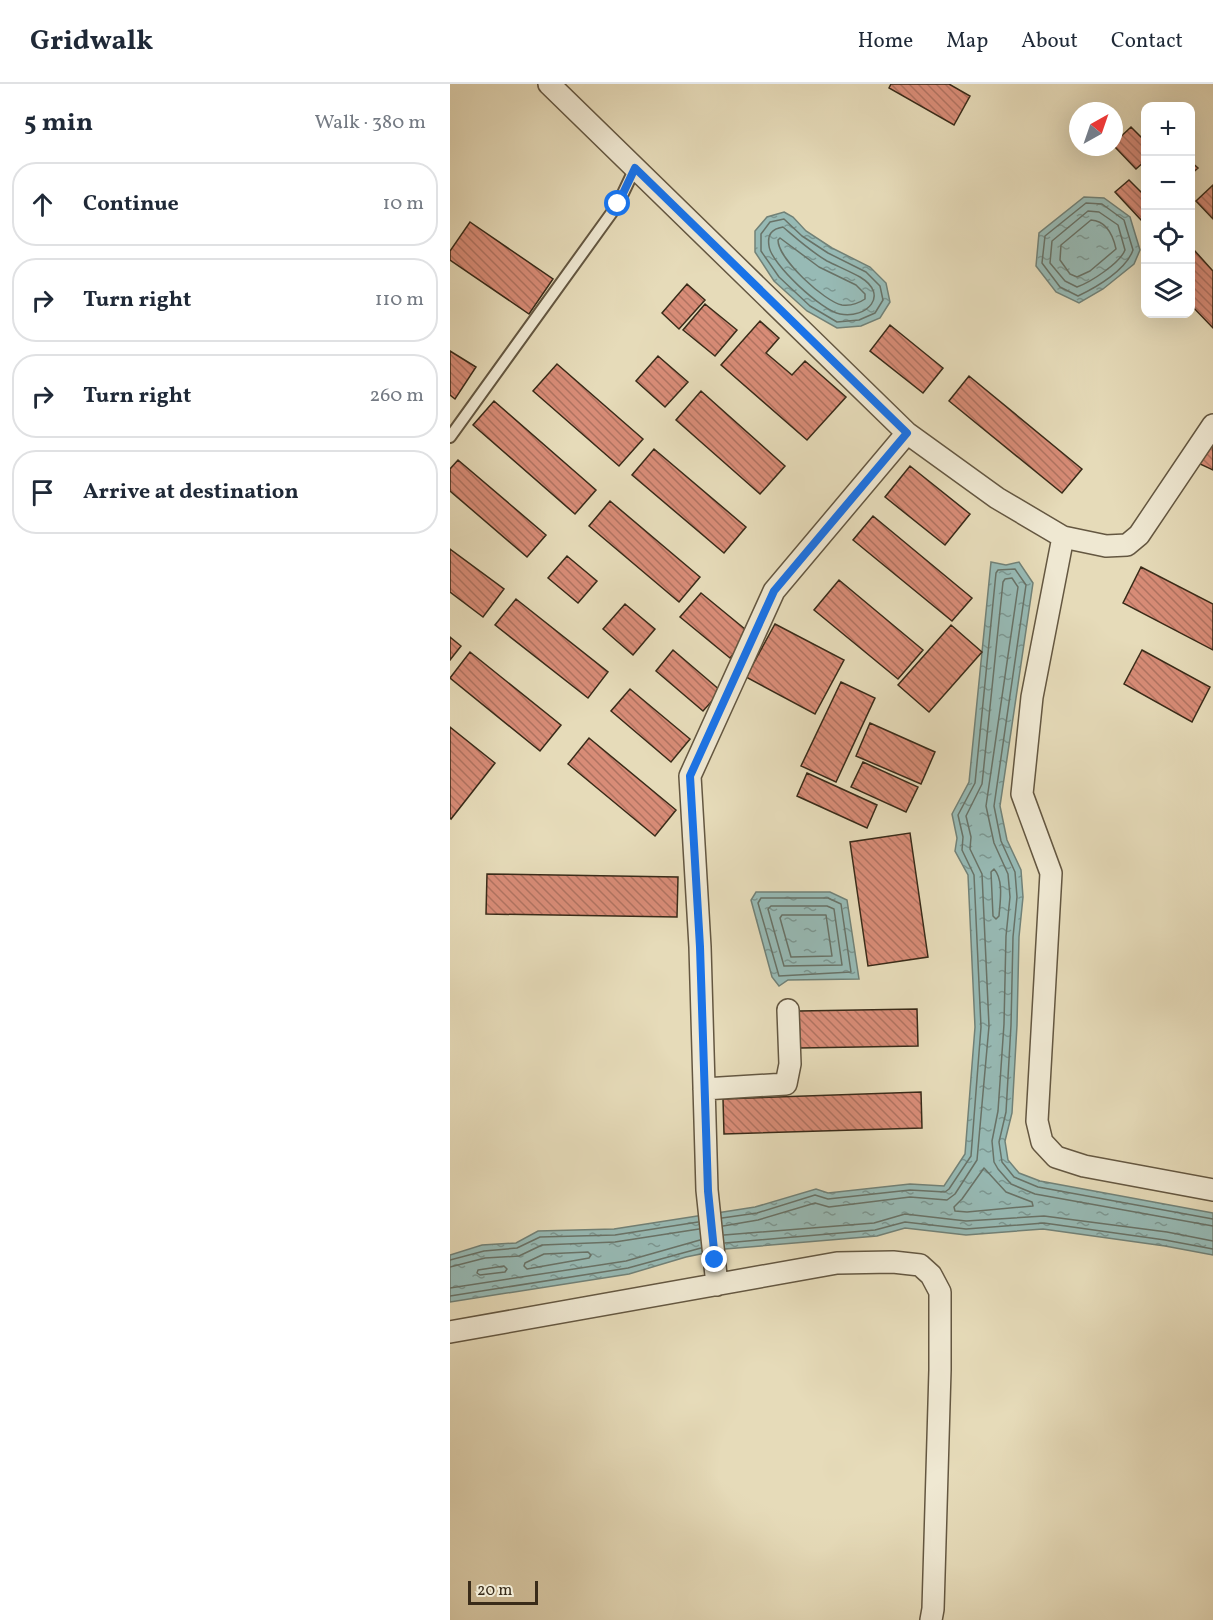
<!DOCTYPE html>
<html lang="en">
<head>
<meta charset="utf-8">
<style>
	:root { --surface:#fff; --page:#f6f6f7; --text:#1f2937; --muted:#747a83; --line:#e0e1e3 }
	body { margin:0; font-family:Vollkorn,serif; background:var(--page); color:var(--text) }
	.controls { position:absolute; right:18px; top:18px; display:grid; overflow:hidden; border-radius:12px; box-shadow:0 6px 24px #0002 }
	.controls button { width:54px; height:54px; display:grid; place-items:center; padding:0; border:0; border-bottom:2px solid var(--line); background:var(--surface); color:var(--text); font:30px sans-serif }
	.compass { position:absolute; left:619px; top:18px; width:54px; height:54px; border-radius:50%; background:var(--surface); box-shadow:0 6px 24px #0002; rotate:40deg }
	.scale { position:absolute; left:18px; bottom:15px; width:70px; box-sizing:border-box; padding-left:6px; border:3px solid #392b19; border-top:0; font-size:16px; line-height:21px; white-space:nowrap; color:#392b19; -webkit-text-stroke:4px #efe8d2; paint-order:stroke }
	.stop { position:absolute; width:18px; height:18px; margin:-14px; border:4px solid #1a73e8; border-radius:50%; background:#fff }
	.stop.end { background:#1a73e8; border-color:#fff; box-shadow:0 2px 6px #0008 }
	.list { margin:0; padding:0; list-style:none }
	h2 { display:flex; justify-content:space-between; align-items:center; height:78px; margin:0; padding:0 24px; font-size:26px }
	h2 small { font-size:20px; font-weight:400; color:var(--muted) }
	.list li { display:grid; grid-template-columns:39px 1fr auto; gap:18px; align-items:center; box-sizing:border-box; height:84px; margin:0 12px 12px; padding:0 12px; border:2px solid var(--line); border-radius:24px }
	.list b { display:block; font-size:22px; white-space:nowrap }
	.list em { font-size:20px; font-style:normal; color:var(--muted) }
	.icon { flex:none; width:33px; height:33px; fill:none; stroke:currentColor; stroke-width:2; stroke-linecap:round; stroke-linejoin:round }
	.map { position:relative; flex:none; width:763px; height:1536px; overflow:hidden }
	header { display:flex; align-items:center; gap:36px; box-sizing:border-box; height:84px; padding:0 30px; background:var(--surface); border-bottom:2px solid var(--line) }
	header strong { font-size:28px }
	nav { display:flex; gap:33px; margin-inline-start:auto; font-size:21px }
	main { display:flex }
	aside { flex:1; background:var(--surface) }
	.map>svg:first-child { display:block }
	.water { fill:url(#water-ripples); stroke:#718177; stroke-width:1.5 }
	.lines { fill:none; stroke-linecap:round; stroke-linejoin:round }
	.shore { stroke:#687267; stroke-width:1.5 }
	.building { fill:url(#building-back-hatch); stroke:#392b19; stroke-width:1.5 }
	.lane-casing { stroke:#645741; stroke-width:14 }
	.street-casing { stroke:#645741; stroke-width:24 }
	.lane { stroke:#efe8d2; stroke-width:10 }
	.street { stroke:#efe8d2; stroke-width:21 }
	.route { stroke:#1a73e8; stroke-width:8 }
</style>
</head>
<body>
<header>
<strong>Gridwalk</strong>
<nav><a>Home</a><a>Map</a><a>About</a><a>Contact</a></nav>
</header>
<main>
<aside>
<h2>5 min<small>Walk · 380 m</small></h2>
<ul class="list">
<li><svg class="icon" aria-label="ahead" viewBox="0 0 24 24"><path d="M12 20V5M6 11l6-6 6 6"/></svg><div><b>Continue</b></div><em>10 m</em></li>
<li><svg class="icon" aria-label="right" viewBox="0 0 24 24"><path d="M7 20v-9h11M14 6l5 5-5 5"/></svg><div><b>Turn right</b></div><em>110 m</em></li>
<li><svg class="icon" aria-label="right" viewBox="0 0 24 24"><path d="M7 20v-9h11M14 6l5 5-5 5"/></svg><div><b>Turn right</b></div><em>260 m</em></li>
<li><svg class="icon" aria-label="arrive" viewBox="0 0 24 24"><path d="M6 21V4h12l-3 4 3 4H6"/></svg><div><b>Arrive at destination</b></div></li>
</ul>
</aside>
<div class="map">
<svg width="763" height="1536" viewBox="0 0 763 1536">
	<defs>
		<pattern id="water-ripples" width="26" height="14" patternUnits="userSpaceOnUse" patternTransform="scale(1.5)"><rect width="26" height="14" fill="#97bab5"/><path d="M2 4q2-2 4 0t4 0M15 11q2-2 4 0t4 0" fill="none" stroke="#7c9792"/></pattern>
		<pattern id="building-back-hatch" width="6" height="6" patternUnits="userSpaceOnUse" patternTransform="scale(1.5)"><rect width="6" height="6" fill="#d88c77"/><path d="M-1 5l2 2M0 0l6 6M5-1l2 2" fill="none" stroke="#b07361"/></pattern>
	</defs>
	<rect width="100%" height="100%" fill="#e6dbb9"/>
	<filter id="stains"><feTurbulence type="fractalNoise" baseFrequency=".00333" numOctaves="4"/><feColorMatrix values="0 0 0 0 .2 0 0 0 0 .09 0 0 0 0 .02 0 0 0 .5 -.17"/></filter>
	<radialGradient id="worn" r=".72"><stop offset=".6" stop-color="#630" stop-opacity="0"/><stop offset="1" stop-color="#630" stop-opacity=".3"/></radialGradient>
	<path class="water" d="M 634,113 L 654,114 L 680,133 L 690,166 L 684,180 L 653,205 L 629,219 L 606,208 L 586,182 L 589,149 Z
		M 334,128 L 343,133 L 356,147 L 382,164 L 420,183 L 436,199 L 440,218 L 430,234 L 411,242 L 387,244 L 357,227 L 324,197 L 305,168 L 305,147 L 317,133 Z
		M 541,478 L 556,481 L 569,478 L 583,499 L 550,722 L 557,756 L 571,786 L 573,813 L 569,853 L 567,941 L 562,1029 L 555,1057 L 558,1076 L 569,1089 L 590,1097 L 763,1129 L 763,1171 L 715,1162 L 593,1145 L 516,1151 L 455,1144 L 427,1152 L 275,1165 L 236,1173 L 179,1190 L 0,1218 L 0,1171 L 32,1161 L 66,1159 L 88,1147 L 164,1145 L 305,1123 L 366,1105 L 378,1109 L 460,1100 L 494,1102 L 515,1070 L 525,943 L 518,791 L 505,767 L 507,754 L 502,730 L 519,698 Z
		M 306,808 L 380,808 L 397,816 L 409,895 L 338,896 L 329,902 L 322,893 L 301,816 Z"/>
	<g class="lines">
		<path class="shore" d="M 636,119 L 652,120 L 674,136 L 683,166 C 676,186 647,203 628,212 L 610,203 L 592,179 L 595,152 Z
			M 638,127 L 649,128 L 668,141 L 675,166 C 670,179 641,198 627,203 L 615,197 L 600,179 L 602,157 Z
			M 334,135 L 352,152 L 378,169 L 416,188 L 430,202 L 433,216 L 425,229 L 409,236 L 387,238 L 360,222 L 329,193 L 311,167 L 311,150 L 320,138 Z
			M 641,136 C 657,137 663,151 666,165 L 640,187 L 627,193 L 620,190 L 610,176 L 611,161 Z
			M 333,143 C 347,155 360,167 377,177 C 387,182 399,187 410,193 C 440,211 417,235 390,230 C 372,227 321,180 319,162 C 317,150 322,145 333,143 Z
			M 330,154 L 369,183 L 406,201 L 415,210 L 415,215 C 409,219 400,222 392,221 C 375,218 328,175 328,156 Z
			M 544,785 C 554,796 550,818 549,832 L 546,835 L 543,832 L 541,788 Z
			M 311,814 L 378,814 L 391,820 L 401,888 L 329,892 L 308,819 Z
			M 321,822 L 377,822 L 384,825 L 392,881 L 334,882 L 318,825 Z
			M 332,831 L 376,831 L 382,872 L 341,873 L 330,834 Z
			M 534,1084 L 556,1108 L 582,1118 L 583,1122 L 517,1128 L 505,1127 L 504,1123 L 512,1115 Z
			M 272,1134 L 307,1129 L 365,1111 L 378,1115 L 460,1106 L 495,1108 L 499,1105 L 521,1072 L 531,943 L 524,791 L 512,766 L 513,753 L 508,731 L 525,699 L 546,489 L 548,486 L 565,485 L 576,501 L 544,722 L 551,757 L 565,788 L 567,813 L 563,853 L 561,941 L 556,1028 L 549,1058 L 552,1078 L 564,1093 L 588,1103 L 763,1135
			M 273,1142 L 308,1136 L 365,1119 L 379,1123 L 460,1113 L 497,1116 L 505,1110 L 527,1076 L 539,942 L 532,790 L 520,765 L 521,753 L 516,732 L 532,700 L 553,498 L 555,495 L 562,494 L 568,503 L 536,722 L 544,759 L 558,790 L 560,813 L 556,852 L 554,940 L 548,1027 L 542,1057 L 544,1078 L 548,1085 L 561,1100 L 585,1110 L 763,1142
			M 274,1151 L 424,1139 L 455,1130 L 516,1137 L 594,1132 L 717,1148 L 763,1157
			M 275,1159 L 425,1146 L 455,1138 L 516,1145 L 594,1139 L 715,1156 L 763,1165
			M 138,1168 L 141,1171 L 139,1174 L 77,1185 L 74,1182 L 75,1179 L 94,1170 Z
			M 0,1176 L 34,1167 L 67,1164 L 90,1153 L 165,1151 L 248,1138
			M 54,1182 L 57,1185 L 55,1188 L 30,1191 L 27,1189 L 28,1186 Z
			M 0,1183 L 35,1174 L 69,1172 L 92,1161 L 165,1158 L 249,1145
			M 0,1204 L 176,1177 L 250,1156
			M 0,1212 L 178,1184 L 251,1164"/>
	</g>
	<path class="building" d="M 441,0 L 499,0 L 520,12 L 504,41 L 439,4 Z
		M 681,43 L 696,58 L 696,76 L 686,85 L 664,62 L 664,59 Z
		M 740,77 L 748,84 L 740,91 Z
		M 679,96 L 696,113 L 696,134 L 692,137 L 665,108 Z
		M 763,101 L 763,135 L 746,117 Z
		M 20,138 L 103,195 L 79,230 L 0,176 L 0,167 Z
		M 744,166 L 763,187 L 763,244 L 740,220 L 740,170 Z
		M 237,200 L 255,216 L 229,245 L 212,229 Z
		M 255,220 L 287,246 L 265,272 L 233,246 Z
		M 310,237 L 329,254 L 316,269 L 342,291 L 355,277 L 396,313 L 357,356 L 271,281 Z
		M 440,241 L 493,284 L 473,309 L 420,267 Z
		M 0,267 L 26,283 L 5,315 L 0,311 Z
		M 208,272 L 238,298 L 215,323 L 186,297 Z
		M 107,280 L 193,355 L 169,382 L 83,307 Z
		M 519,292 L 632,385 L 612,409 L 499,317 Z
		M 251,307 L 335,382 L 310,410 L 226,336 Z
		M 44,317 L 146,406 L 125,430 L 23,341 Z
		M 763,355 L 763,386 L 750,380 Z
		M 204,365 L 296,443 L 274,469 L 182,391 Z
		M 8,376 L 96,451 L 77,473 L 0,407 L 0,385 Z
		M 460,382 L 520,430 L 495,461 L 435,413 Z
		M 160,417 L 250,493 L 229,518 L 139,442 Z
		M 423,432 L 522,514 L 502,537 L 403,456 Z
		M 0,465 L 54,505 L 33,533 L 0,508 Z
		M 117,472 L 147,497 L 128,519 L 98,494 Z
		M 691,483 L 763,520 L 763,566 L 673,519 Z
		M 389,496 L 473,566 L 448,595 L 364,526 Z
		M 251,509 L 301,550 L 280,574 L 230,533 Z
		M 66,515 L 158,588 L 138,614 L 45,541 Z
		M 175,520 L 205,545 L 183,571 L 153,545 Z
		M 325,540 L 394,576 L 365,630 L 296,593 Z
		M 501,541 L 532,568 L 479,628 L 448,601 Z
		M 0,553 L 11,562 L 0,576 Z
		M 223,566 L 271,607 L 253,627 L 206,587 Z
		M 692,566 L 760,603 L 742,638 L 674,600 Z
		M 20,568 L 111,641 L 90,667 L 0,594 Z
		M 391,598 L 425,614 L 386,698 L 351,682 Z
		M 180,605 L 240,655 L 221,678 L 161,627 Z
		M 420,639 L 485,668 L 471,700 L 406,672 Z
		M 0,643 L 45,679 L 1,735 L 0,734 Z
		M 139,654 L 226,726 L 205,752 L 118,680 Z
		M 413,678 L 468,703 L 456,728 L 401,703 Z
		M 357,689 L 427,721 L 417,744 L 347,712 Z
		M 460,749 L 478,873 L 418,882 L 400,758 Z
		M 37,790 L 228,793 L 227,833 L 36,830 Z
		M 467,925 L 468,962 L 350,964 L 349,927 Z
		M 471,1008 L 472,1044 L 274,1050 L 273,1015 Z"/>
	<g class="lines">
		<g class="lane-casing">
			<path id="lane" d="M 0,353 L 168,120 L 185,84"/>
		</g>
		<g class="street-casing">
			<path id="street" d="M 99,0 L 457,349 L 547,414 L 613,453 L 656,462 L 677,461 L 689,451 L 763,341
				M 613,453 L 582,613 L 572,710 L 601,789 L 587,1037 L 592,1058 L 606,1073 L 634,1082 L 763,1106
				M 254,1005 L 336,1000 L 340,980 L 338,926
				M 267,1201 L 257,1106 L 250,863 L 240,692 L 324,507 L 457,349
				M 0,1248 L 387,1179 L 443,1178 L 470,1181 L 481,1191 L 490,1208 L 490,1286 L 483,1525 L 481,1536"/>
		</g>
		<use href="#lane" class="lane"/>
		<use href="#street" class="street"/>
	</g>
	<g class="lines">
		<path class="route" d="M 168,120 L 185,84 L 457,349 L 324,507 L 240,692 L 250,863 L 258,1107 L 265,1176"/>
	</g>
	<rect width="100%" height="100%" filter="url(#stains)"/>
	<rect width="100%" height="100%" fill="url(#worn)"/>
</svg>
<div class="controls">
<button>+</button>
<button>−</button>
<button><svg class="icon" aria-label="locate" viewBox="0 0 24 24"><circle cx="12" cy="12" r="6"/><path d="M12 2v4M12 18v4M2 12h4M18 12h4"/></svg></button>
<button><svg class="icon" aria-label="layers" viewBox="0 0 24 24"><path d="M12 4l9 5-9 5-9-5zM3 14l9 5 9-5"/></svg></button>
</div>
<svg class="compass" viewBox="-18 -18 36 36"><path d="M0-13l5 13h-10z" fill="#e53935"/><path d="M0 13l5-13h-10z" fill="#747a83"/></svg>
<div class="scale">20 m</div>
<div class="stop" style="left:168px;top:120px"></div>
<div class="stop end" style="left:265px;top:1176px"></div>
</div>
</main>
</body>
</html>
